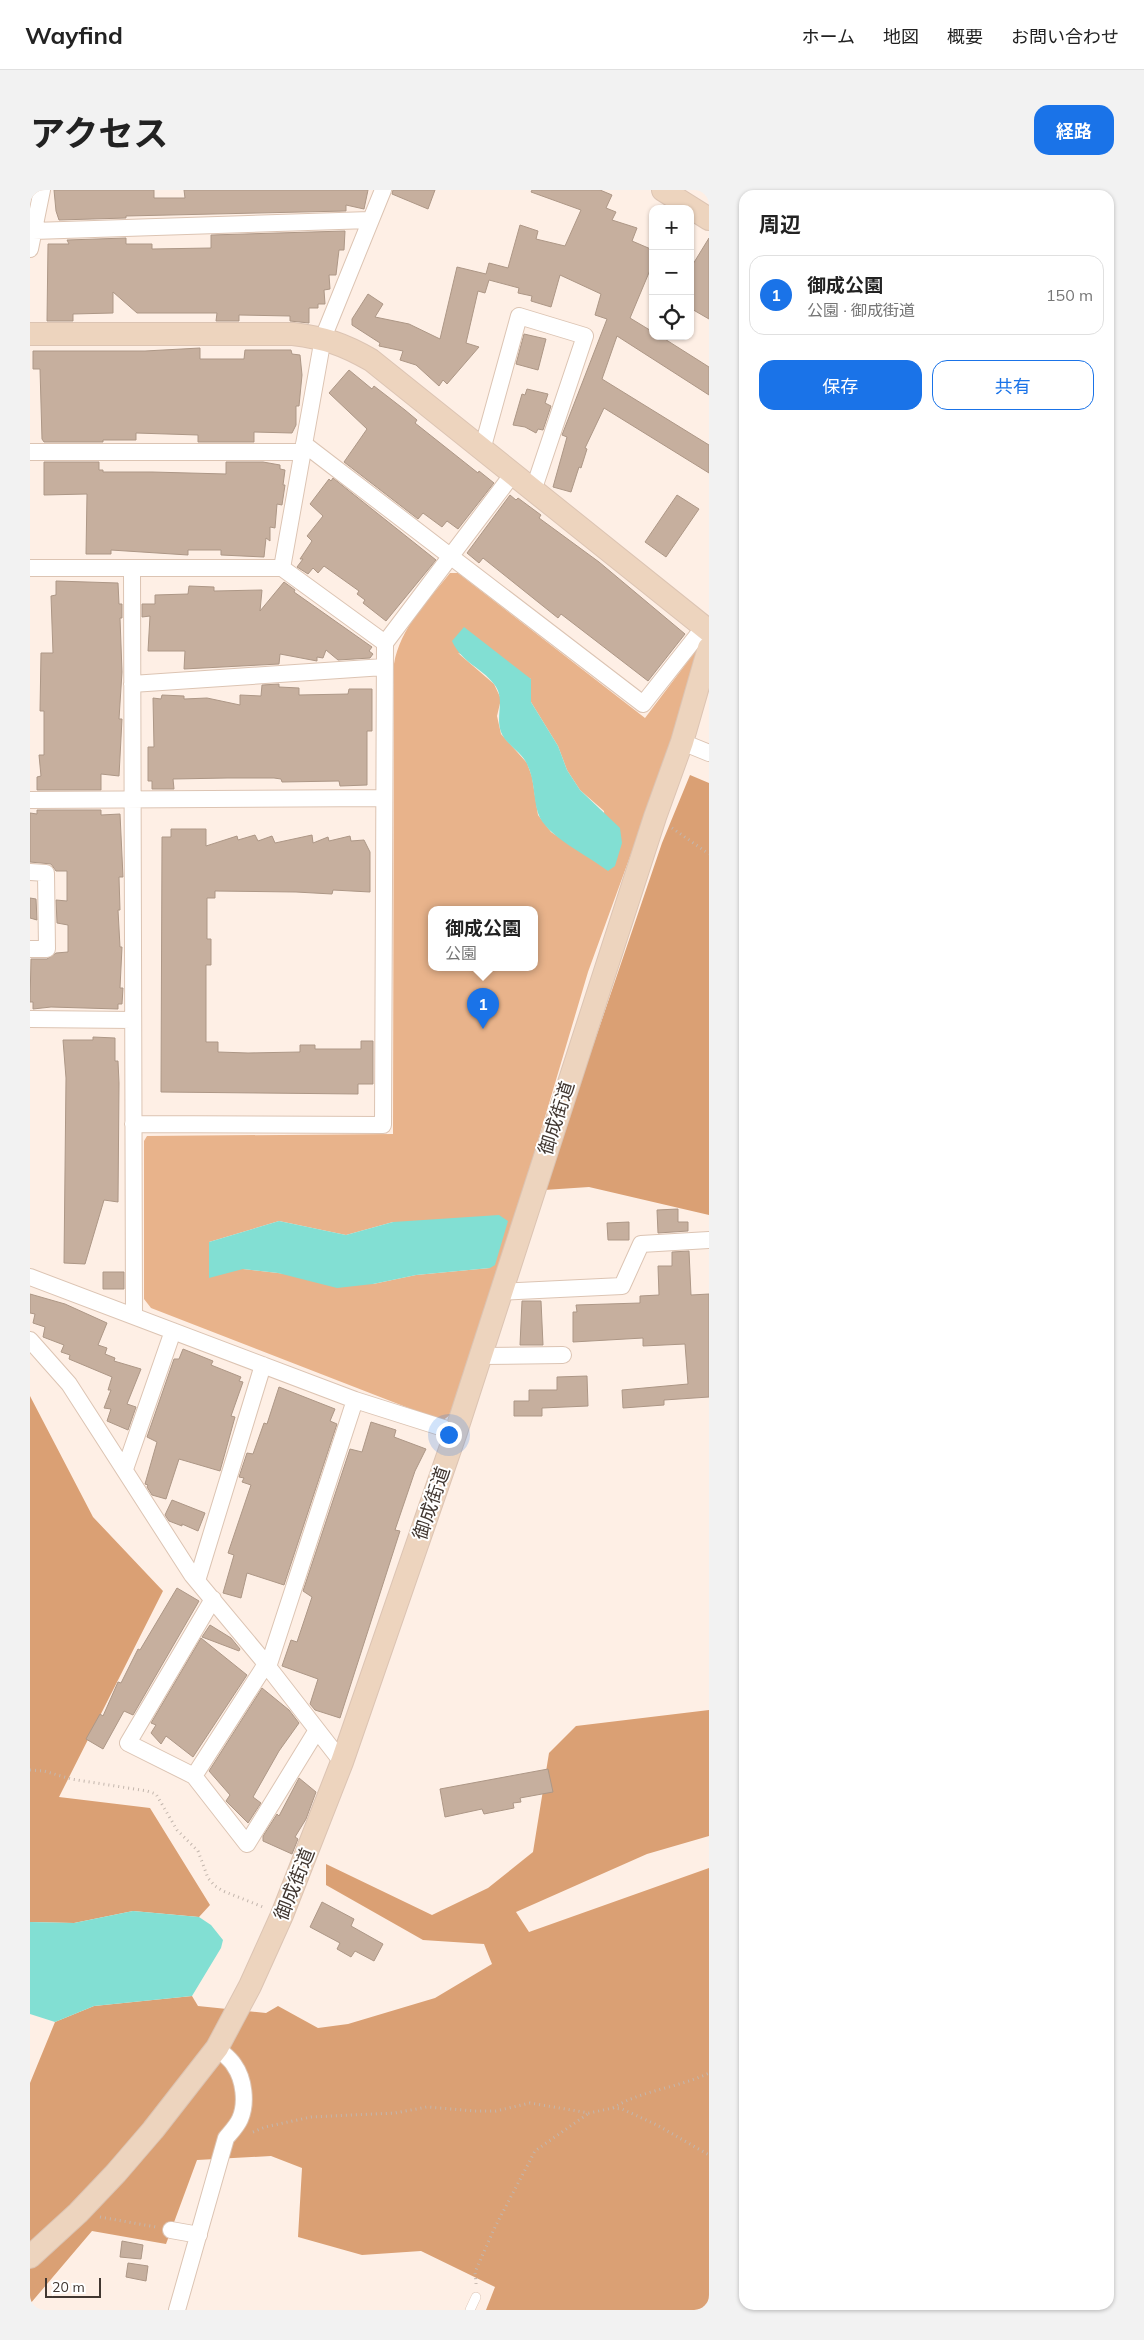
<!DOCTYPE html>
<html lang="ja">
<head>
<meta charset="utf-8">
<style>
	:root { --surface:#fff; --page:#f2f2f2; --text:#222; --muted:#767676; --line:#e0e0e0; --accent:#1a73e8 }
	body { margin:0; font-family:Mulish,"Noto Sans JP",sans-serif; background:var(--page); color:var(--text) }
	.controls { position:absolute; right:15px; top:15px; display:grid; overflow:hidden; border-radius:10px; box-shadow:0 1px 4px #0004 }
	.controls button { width:45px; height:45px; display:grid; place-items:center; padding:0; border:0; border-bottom:1px solid var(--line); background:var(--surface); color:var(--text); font:25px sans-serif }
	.scale { position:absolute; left:15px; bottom:12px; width:56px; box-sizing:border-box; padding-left:5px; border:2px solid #413731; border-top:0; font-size:14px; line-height:18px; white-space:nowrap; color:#413731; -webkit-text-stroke:4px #fff; paint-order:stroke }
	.you { position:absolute; left:418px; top:1244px; width:18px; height:18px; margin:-12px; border:4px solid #fff; border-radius:50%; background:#1a73e8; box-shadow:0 0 0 8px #1a73e833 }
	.badge { display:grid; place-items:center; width:32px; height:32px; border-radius:50%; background:var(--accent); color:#fff; font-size:16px; font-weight:700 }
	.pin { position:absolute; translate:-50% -41px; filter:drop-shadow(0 1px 2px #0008) }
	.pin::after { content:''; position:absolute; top:26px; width:18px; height:15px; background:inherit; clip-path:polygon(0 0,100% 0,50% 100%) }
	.popup { position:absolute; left:398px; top:716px; width:110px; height:65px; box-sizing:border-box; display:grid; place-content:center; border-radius:10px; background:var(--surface); filter:drop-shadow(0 1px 4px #0005); font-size:16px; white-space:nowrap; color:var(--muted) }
	.popup b { font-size:19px; color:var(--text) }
	.popup::after { content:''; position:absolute; left:50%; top:100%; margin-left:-10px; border:10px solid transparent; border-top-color:var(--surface) }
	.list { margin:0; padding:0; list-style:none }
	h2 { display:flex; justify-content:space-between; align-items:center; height:65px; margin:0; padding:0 20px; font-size:21px }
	h2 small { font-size:16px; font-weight:400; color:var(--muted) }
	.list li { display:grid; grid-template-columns:32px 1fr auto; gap:15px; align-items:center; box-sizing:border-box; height:80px; margin:0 10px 10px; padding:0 10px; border:1px solid var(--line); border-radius:15px }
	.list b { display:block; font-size:19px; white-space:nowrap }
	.list p { margin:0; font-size:16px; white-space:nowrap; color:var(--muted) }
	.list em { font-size:16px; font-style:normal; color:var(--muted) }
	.actions { display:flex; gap:10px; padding:15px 20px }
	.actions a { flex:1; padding:11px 0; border:1px solid var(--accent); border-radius:15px; text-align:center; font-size:18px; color:var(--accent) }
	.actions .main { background:var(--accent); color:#fff }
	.icon { flex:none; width:28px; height:28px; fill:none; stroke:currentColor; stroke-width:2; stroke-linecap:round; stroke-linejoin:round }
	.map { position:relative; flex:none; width:679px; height:2120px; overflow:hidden; border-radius:15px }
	header { display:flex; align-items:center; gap:30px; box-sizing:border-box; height:70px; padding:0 25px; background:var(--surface); border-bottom:1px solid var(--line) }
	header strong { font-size:24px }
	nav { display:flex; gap:28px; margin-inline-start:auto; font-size:18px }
	.intro { display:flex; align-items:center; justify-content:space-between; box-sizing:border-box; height:120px; padding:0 30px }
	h1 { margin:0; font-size:35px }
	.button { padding:12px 22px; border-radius:15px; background:var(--accent); color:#fff; font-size:18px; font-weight:700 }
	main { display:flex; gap:30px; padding:0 30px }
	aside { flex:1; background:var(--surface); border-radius:15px; box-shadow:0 1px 4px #0004 }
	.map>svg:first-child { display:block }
	.green { fill:#e8b38b; fill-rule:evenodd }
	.forest { fill:#daa074 }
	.water { fill:#82dfd3 }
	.building { fill:#c6af9e; stroke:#ad9786 }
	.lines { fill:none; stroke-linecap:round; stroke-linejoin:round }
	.lane-casing { stroke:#dcc4b3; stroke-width:10 }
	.street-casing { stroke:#dcc4b3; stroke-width:18 }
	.secondary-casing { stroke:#dcc4b3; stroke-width:24 }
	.path { stroke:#c3b6ad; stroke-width:3; stroke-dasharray:1 4; stroke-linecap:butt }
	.lane { stroke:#fff; stroke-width:9 }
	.street { stroke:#fff; stroke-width:16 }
	.secondary { stroke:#edd4be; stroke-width:22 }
	.labels { text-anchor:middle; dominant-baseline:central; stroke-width:4; stroke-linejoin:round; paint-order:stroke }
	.street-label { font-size:19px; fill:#413731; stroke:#fff }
</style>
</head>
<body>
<header>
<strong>Wayfind</strong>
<nav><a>ホーム</a><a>地図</a><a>概要</a><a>お問い合わせ</a></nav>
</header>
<div class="intro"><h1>アクセス</h1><a class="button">経路</a></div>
<main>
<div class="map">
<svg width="679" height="2120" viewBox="0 0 679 2120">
	<rect width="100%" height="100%" fill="#feefe5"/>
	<path class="green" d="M 420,383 L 428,383 L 615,528 L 671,454 L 645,543 L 558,782 L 496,991 L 420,1225 L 412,1231 L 121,1118 L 114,1109 L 114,951 L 117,946 L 363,944 L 364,474 C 370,438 398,411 420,383 ZM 428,463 L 501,489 L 501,512 L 528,556 L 537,580 L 550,600 L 574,621 L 578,680 L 521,642 L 508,625 L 502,587 L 497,573 L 471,544 L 467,526 L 471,509 L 464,494 ZM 402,720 L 504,720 L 504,778 L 402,778 ZM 249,1031 L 316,1045 L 363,1032 L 460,1078 L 386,1085 L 343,1094 L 213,1079 L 179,1052 Z"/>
	<path class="forest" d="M 660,585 L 679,593 L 679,1025 L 559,997 L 514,1000 L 632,653 Z
		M 0,1206 L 63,1327 L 133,1401 L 29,1607 L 120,1618 L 180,1715 L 169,1727 L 103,1721 L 44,1733 L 0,1732 Z
		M 679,1520 L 679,1646 L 617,1664 L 486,1722 L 499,1742 L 679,1678 L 679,2120 L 456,2120 L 465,2097 L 391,2061 L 332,2065 L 268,2047 L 272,1978 L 241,1966 L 167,1970 L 136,2054 L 62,2041 L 0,2114 L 0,1893 L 25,1832 L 64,1816 L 162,1806 L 168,1816 L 236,1823 L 248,1816 L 288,1838 L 318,1834 L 405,1808 L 462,1774 L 454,1754 L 393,1750 L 296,1695 L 296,1674 L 402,1725 L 458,1698 L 503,1662 L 519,1563 L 546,1536 Z"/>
	<path class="water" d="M 434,437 L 501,489 L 501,512 L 528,556 L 537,580 L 550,600 L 590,638 L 592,653 L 585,676 L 578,681 C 559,666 515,646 508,623 C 503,607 505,590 497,574 C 492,562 475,554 471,542 C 465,525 476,509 464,494 C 451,477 432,473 422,451 Z
		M 469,1025 L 478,1031 L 465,1075 L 460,1078 L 386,1085 L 343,1094 L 307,1098 L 248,1083 L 213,1079 L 179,1088 L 179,1052 L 249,1031 L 316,1045 L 363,1032 Z
		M 103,1721 L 169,1727 L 181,1735 L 193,1750 L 191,1758 L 162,1806 L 64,1816 L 25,1832 L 0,1824 L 0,1732 L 44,1733 Z"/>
	<path class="building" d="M 24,0 L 124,0 L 124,8 L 155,8 L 154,0 L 338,0 L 334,19 L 316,15 L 316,21 L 96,26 L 96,28 L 29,30 L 26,21 Z
		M 363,0 L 405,0 L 398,19 L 362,4 Z
		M 502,0 L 570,0 L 582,5 L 576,18 L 586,22 L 582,30 L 607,38 L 602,51 L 623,60 L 623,73 L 600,128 L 623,142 L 623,146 L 630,146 L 679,177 L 679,205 L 587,146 L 572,189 L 679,255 L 679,283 L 574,218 L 555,258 L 557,259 L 551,278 L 549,277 L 541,302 L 523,297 L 537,247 L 532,245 L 577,129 L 565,125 L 571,104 L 530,85 L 521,117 L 501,111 L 502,106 L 488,103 L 489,98 L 459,90 L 455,103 L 448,101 L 436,153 L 449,157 L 417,194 L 413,190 L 409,196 L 386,175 L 370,170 L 373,161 L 349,156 L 350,153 L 322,135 L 322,129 L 338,104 L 353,114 L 345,127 L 379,134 L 410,149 L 427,77 L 456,84 L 459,73 L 478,78 L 490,35 L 508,41 L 506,49 L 535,56 L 551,20 L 501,2 Z
		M 315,41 L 314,60 L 309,60 L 306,85 L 299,85 L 300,99 L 294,100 L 295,114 L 288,114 L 288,118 L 279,118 L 279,133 L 260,131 L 260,126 L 209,125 L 209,131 L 186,131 L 187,123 L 107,123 L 83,102 L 83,123 L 43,124 L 43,131 L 17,131 L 18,54 L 39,54 L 37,50 L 96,48 L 96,54 L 122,54 L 122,59 L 181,58 L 181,45 Z
		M 679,48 L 679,129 L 660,118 L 660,79 Z
		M 494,144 L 516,149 L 508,180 L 486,174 Z
		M 170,158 L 170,169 L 214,169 L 215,160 L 261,160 L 262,164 L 270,165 L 272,185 L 269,216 L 266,216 L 266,235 L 262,243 L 224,242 L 224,252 L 168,252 L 168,245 L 106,243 L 106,250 L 73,250 L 73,252 L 14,252 L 12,249 L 10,179 L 3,179 L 3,161 L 115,161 Z
		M 319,180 L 342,199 L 344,196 L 375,220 L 387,230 L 385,233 L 448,283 L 449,281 L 464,293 L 428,339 L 417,331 L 412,337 L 393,323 L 388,329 L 314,272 L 337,239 L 299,203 Z
		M 497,199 L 518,204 L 515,213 L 521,216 L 513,240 L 508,239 L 506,243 L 495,237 L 483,235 L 492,204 L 495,205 Z
		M 14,272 L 69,272 L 69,280 L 73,280 L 73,282 L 122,282 L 196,284 L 196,272 L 233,272 L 250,275 L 250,279 L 255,280 L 253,295 L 255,295 L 252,315 L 247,314 L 245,338 L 240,337 L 240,351 L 236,348 L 234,367 L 191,365 L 191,360 L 158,360 L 158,365 L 81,360 L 81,364 L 56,364 L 57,304 L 14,305 Z
		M 303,288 L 406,370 L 356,431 L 333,413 L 335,410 L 327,404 L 329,401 L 294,376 L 288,383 L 283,378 L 278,384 L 267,377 L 273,369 L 270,369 L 282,351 L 277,346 L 293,326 L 280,314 L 299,289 L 301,291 Z
		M 480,305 L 486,310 L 488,308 L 511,325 L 509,328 L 569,372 L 655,444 L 618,491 L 531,424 L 528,428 L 453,368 L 449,373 L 437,363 Z
		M 647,305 L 669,319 L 636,367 L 615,352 Z
		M 26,391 L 88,393 L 89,414 L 92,414 L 92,428 L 90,428 L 92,482 L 89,529 L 92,529 L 89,586 L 71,584 L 71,600 L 7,600 L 7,587 L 11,586 L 9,565 L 14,565 L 14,521 L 10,521 L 11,463 L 23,463 L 21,406 L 26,405 Z
		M 254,392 L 265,400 L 264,402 L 342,457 L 339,461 L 343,464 L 340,468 L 308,470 L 296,460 L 293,468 L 287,467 L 287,471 L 250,464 L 249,474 L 154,479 L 155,461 L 118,461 L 120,426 L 112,427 L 112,414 L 125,414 L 125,405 L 158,404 L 159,396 L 184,397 L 184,401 L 232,400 L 230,421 Z
		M 249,494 L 249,497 L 269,498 L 269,505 L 318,504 L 319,499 L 342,499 L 342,541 L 337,541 L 337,595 L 310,596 L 309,591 L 252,592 L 251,589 L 244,588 L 197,588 L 143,589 L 144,599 L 122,599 L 122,591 L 118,591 L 118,557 L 124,557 L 123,508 L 131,509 L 132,505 L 154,506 L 154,509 L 177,508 L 210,515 L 210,505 L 231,506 L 232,495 Z
		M 7,620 L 71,620 L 71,625 L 90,624 L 93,687 L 89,687 L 90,720 L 88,720 L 90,757 L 92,757 L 90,798 L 93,798 L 92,814 L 88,814 L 88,819 L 21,817 L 3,819 L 3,812 L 0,812 L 1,769 L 17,769 L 26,763 L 38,762 L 38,735 L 27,733 L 26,710 L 37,711 L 37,681 L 26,681 L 21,674 L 0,672 L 0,623 L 7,624 Z
		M 141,639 L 176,639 L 176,656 L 207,646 L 208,650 L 225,645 L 228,651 L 242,646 L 245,653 L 282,645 L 283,653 L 298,647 L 299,651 L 320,646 L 321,651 L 334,650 L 340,662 L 340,702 L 303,700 L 302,704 L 266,702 L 185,701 L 185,708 L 177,708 L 177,749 L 181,749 L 181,775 L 176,775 L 176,852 L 188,852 L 188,862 L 218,863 L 270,862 L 270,855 L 285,855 L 285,859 L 331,859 L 331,851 L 343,851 L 343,894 L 328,894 L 328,904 L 131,902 L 132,647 L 141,647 Z
		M 0,708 L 6,709 L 7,730 L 0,728 Z
		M 63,847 L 85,848 L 85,871 L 88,871 L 89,893 L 88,1012 L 74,1010 L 55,1074 L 34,1073 L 36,888 L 33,850 L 63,850 Z
		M 648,1019 L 648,1032 L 658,1032 L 658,1041 L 628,1043 L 627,1020 Z
		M 599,1032 L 599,1050 L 578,1050 L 577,1033 Z
		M 659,1061 L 661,1105 L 679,1104 L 679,1207 L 634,1210 L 634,1215 L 593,1218 L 592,1200 L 658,1194 L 655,1154 L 613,1156 L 613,1148 L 543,1152 L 543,1122 L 547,1122 L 546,1115 L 610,1113 L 610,1106 L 629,1105 L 628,1076 L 642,1076 L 642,1062 Z
		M 73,1082 L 94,1082 L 94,1099 L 73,1099 Z
		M 0,1104 L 35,1114 L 77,1133 L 68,1155 L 77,1158 L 75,1164 L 85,1168 L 84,1171 L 111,1179 L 97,1214 L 106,1217 L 98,1240 L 77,1231 L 81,1219 L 74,1218 L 81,1200 L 78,1200 L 82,1187 L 39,1169 L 40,1165 L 31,1162 L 34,1155 L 13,1147 L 15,1137 L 3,1133 L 5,1124 L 0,1123 Z
		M 492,1111 L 511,1111 L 513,1155 L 490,1155 Z
		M 153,1159 L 183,1171 L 181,1175 L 211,1187 L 209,1191 L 213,1192 L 201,1226 L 205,1227 L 190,1281 L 149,1269 L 136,1309 L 122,1305 L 117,1297 L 118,1295 L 115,1294 L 127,1252 L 117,1247 L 144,1169 L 149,1169 Z
		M 557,1186 L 558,1216 L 512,1218 L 512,1226 L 484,1226 L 484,1211 L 499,1211 L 499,1200 L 527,1200 L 527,1187 Z
		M 249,1197 L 305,1219 L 300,1231 L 307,1234 L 254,1395 L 217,1383 L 211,1408 L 193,1403 L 204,1365 L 198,1363 L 221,1295 L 212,1292 L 214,1288 L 209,1287 L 217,1263 L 223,1264 L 234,1233 L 237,1234 Z
		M 341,1232 L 366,1240 L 364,1247 L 396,1259 L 385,1281 L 365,1340 L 370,1341 L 310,1528 L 285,1520 L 280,1514 L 288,1489 L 252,1476 L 261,1450 L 267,1452 L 282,1407 L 273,1401 L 320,1259 L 332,1262 Z
		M 142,1310 L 175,1323 L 168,1341 L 152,1334 L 152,1336 L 139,1331 L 135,1325 Z
		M 147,1398 L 169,1411 L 103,1525 L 94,1521 L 73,1559 L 56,1549 L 70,1524 L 73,1526 L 88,1492 L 91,1493 L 108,1459 L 110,1460 Z
		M 180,1435 L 201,1448 L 210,1459 L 209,1461 L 172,1447 Z
		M 171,1448 L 217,1485 L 163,1567 L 136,1546 L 131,1554 L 121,1543 L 126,1535 L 121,1533 Z
		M 232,1498 L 259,1520 L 269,1533 L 249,1561 L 223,1607 L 231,1613 L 218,1633 L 196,1611 L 200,1605 L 179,1581 Z
		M 518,1579 L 523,1602 L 490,1608 L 491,1612 L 483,1613 L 484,1618 L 454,1624 L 452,1619 L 415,1627 L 410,1599 Z
		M 269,1588 L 286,1602 L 276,1629 L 265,1647 L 268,1649 L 262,1664 L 233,1651 L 233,1646 L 247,1624 L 249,1626 Z
		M 292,1712 L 324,1729 L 321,1736 L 353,1754 L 344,1771 L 325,1761 L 321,1767 L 307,1759 L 310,1753 L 280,1737 Z
		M 92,2051 L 113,2055 L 111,2069 L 90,2067 Z
		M 98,2073 L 118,2076 L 116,2091 L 96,2087 Z"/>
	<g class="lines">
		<g class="lane-casing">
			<path id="lane" d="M 440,2120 L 446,2107"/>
		</g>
		<g class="street-casing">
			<path id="street" d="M 3,41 L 340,30
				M 0,59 L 12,0
				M 274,254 L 613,514 L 674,437
				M 452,260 L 489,126 L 555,146 L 503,301
				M 0,262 L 272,262
				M 0,378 L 252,378 L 355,453
				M 252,378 L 293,148 L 353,0
				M 102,379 L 104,1126
				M 102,494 L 354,477
				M 652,552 L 679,563
				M 0,610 L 354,608
				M 0,682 L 16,683 L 17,759 L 0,759
				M 0,829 L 103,830
				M 103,934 L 353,935 L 355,453 L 482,285
				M 0,1087 L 325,1210 L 426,1242
				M 470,1102 L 592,1096 L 611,1054 L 679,1050
				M 0,1150 L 39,1194 L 162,1385 L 232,1469 L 312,1572
				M 450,1166 L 533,1165
				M 95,1279 L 143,1141
				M 167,1391 L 233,1175
				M 183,1409 L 98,1553 L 164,1586 L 217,1654 L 287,1540
				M 238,1477 L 325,1210
				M 164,1586 L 236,1474
				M 141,2040 L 169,2045
				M 147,2120 L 196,1948 C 201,1942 207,1936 210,1929 C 217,1913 214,1889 204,1875 C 200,1868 192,1863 187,1858"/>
		</g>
		<g class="secondary-casing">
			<path id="secondary" d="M 633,0 L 679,29
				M 0,144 L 263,144 C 295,148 313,154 341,170 L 679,441
				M 0,2067 L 48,2023 L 86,1983 L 123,1940 L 187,1858 L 220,1796 L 252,1725 L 312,1572 L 426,1242 L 625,627 L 652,552 L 679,458"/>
		</g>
		<path class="path" d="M 642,638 L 679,664
			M 0,1580 L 14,1581 L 41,1589 L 117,1601 L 126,1604 L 147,1640 L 168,1661 L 178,1688 L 185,1696 L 193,1701 L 233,1717
			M 583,1918 C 612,1900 648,1898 679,1883
			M 223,1942 L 235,1937 L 281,1927 L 365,1923 L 397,1917 L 445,1921 L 466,1921 L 500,1913 L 559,1923 L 583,1918 L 592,1919 L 627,1935 L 679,1965
			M 70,2027 L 126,2037
			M 446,2094 L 445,2082 L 465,2037 L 505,1961 L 559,1923"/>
		<use href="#lane" class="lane"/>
		<use href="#street" class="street"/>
		<use href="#secondary" class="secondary"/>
	</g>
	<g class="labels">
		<g class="street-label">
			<text transform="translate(526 928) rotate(-72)">御成街道</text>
			<text transform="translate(401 1313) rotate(-71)">御成街道</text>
			<text transform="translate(264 1694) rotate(-68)">御成街道</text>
		</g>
	</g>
</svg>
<div class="controls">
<button>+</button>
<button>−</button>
<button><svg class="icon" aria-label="locate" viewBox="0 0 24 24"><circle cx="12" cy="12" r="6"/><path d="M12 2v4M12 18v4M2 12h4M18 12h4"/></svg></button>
</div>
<div class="scale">20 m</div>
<div class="you"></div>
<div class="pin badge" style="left:453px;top:839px">1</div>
<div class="popup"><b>御成公園</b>公園</div>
</div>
<aside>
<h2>周辺<small></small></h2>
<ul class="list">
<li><span class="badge">1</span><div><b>御成公園</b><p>公園 · 御成街道</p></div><em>150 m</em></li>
</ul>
<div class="actions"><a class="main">保存</a><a>共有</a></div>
</aside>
</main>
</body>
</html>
